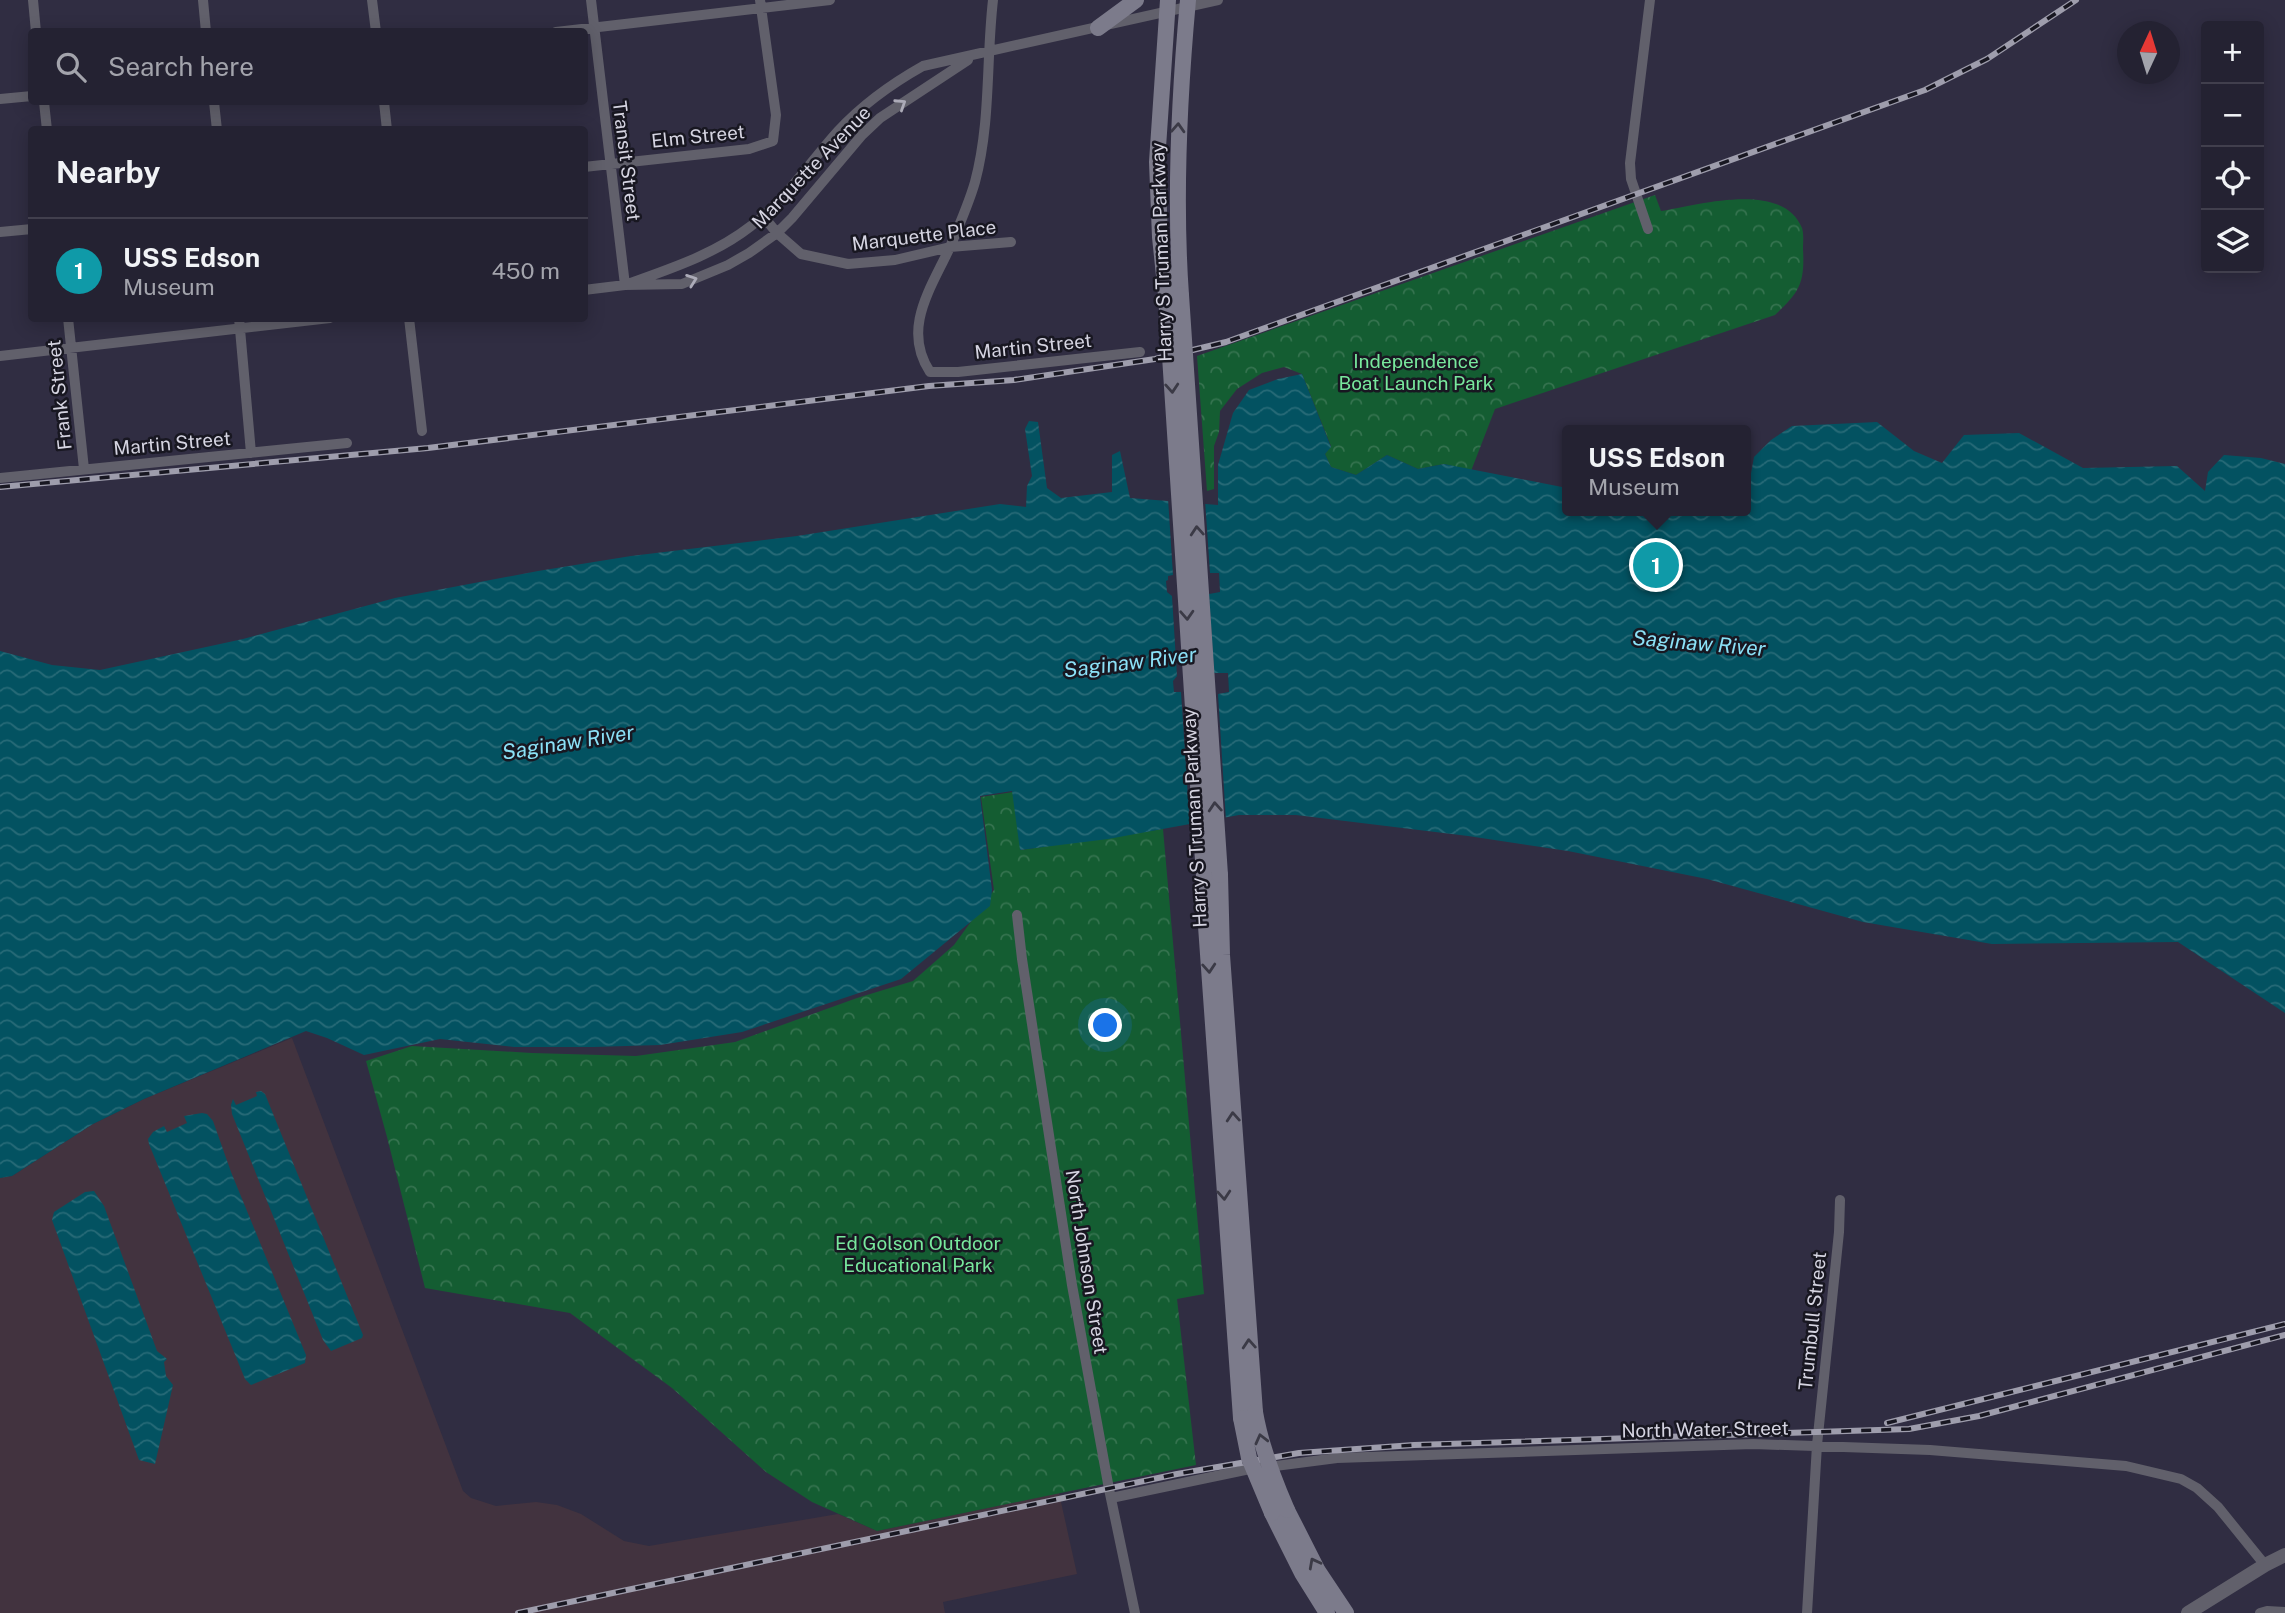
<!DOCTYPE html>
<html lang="en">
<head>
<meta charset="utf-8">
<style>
	:root { --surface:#242232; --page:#302f3e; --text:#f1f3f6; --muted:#a3a4ac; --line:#413f4d; --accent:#f9a04c }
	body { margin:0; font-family:"Public Sans",sans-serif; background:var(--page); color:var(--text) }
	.controls { position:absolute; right:21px; top:21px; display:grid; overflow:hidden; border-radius:7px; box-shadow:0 4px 18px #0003 }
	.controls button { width:63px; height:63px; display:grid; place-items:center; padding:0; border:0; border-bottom:2px solid var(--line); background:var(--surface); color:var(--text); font:35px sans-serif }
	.compass { position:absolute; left:2117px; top:21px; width:63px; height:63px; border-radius:50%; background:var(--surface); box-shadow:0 4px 18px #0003; rotate:4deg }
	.you { position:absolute; left:1106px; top:1026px; width:24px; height:24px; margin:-18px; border:5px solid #fff; border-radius:50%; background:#1a73e8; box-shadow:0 0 0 10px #1a73e833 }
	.badge { display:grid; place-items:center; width:46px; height:46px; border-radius:50%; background:var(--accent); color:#fff; font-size:23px; font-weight:700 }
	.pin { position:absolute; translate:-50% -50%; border:4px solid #fff; box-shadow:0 2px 7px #0006 }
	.popup { position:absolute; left:1562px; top:425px; width:189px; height:91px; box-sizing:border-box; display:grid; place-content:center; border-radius:7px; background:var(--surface); filter:drop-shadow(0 2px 5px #0005); font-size:23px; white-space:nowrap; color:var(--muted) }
	.popup b { font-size:26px; color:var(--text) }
	.popup::after { content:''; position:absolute; left:50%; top:100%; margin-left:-14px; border:14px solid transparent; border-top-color:var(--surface) }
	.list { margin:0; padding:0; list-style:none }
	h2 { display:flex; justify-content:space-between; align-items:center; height:91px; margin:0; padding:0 28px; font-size:30px }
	h2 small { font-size:23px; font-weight:400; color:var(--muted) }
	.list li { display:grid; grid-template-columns:46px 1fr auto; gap:21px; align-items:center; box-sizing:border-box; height:105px; padding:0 28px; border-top:2px solid var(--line) }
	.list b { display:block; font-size:26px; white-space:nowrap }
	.list p { margin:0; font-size:23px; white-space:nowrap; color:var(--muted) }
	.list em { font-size:23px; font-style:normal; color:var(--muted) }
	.icon { flex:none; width:38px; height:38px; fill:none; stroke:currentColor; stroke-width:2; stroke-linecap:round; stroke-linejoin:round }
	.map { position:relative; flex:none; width:2285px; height:1613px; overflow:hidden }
	.search { position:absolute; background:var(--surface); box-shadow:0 4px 18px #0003; left:28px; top:28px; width:560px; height:77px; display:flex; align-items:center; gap:18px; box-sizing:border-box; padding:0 24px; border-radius:7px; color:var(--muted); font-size:26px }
	.panel { position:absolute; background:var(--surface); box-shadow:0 4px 18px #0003; left:28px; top:126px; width:560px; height:196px; border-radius:7px }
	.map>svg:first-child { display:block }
	.industrial { fill:#42333f }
	.park { fill:url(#park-crowns) }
	.water { fill:url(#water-waves) }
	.pier { fill:#302d42 }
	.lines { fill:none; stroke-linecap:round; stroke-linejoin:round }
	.minor { stroke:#61606b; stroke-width:10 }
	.tertiary { stroke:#61606b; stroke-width:14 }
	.secondary { stroke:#7c7b8b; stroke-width:16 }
	.rail-casing { stroke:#9e9dac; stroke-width:6 }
	.rail { stroke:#181721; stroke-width:3.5; stroke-dasharray:10; stroke-linecap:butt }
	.secondary-bridge { stroke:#7c7b8b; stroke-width:16 }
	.oneway { stroke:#acabb8 }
	.oneway2 { stroke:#3b3a46 }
	.labels { text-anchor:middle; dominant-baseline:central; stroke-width:5; stroke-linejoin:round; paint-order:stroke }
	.street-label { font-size:19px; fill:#d5d4e1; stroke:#181721 }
	.park-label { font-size:19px; fill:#78e89d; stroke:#181721 }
	.water-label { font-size:21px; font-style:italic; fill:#8be1f7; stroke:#181721 }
</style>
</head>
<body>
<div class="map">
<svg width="2285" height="1613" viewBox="0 0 2285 1613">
	<defs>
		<pattern id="park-crowns" width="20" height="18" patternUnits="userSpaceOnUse" patternTransform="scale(1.75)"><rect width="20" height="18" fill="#145d32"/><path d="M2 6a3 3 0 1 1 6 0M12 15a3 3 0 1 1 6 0" fill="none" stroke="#35734f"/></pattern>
		<pattern id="water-waves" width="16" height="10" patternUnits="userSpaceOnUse" patternTransform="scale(1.75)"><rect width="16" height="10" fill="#035261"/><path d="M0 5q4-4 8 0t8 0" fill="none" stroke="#276a77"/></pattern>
	</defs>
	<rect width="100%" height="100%" fill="#302d42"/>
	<path class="industrial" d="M 292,1038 L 463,1491 L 471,1498 L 496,1506 L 536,1502 L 557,1505 L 581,1514 L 624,1541 L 649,1546 L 838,1514 L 877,1531 L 1059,1493 L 1077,1574 L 943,1602 L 945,1613 L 0,1613 L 0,1178 L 12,1176 L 93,1124 L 144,1099 Z"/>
	<path class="park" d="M 1655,195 L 1661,211 C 1697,205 1783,180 1802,228 C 1804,234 1803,243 1803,249 C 1805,284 1799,292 1775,315 L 1495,409 L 1471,471 L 1444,464 L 1418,469 L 1387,455 L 1356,475 L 1331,467 L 1325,454 L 1331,446 L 1302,374 L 1284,367 L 1262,373 L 1237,389 L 1220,411 L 1219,432 L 1214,446 L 1214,489 L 1207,491 L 1197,356 Z
		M 1013,792 L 1021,850 L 1163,829 L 1204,1294 L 1177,1299 L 1196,1465 L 877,1531 L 812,1502 L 766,1472 L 672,1388 L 570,1313 L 425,1288 L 387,1137 L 366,1061 L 412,1046 L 532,1053 L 636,1056 L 735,1042 L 857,998 L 913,981 L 954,945 L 994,890 L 981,797 Z"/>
	<path class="water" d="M 1302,374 L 1331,447 L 1325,454 L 1331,467 L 1356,475 L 1387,455 L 1418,469 L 1444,464 L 1567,488 L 1567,511 L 1745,511 L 1745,484 L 1750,479 L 1754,457 L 1771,440 L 1792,426 L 1877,422 L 1914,451 L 1942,463 L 1964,435 L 2019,433 L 2083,468 L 2177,466 L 2205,491 L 2208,472 L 2224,455 L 2261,458 L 2285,464 L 2285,1013 L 2178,942 L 1992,944 L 1863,922 L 1707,879 L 1568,851 L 1468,836 L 1296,815 L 1239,815 L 1108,839 L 1020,850 L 1012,791 L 980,796 L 992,890 L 990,906 L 901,979 L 742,1032 L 660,1045 L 593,1047 L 514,1047 L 440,1039 L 364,1055 L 327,1038 L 306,1031 L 144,1099 L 93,1124 L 12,1176 L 0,1178 L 0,651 L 52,665 L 100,670 L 243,639 L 395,598 L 538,571 L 631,556 L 797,536 L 1000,504 L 1026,507 L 1027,486 L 1032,476 L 1025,429 L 1029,421 L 1038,422 L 1047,488 L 1061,498 L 1112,492 L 1112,455 L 1120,451 L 1130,498 L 1218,505 L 1218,465 L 1233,413 L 1249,390 L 1278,379 Z
		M 261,1091 L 265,1094 L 363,1335 L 362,1338 L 331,1351 L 323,1340 L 232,1114 L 231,1105 L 233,1099 L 236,1105 L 257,1096 L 256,1092 Z
		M 202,1113 L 207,1114 L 213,1121 L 231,1172 L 306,1355 L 305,1363 L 251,1385 L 245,1379 L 149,1144 L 148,1139 L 153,1132 L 164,1126 L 167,1132 L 187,1123 L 184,1116 Z
		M 94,1191 L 104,1206 L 157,1351 L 167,1359 L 164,1362 L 166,1376 L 173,1385 L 155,1464 L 139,1460 L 52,1220 L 54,1212 L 85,1192 Z"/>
	<path class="pier" d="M 1168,498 L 1205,500 L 1210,573 L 1219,573 L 1220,592 L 1209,594 L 1214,673 L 1228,673 L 1229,692 L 1218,694 L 1226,821 L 1190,828 L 1181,692 L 1174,692 L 1173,681 L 1177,676 L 1172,596 L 1167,592 L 1166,581 L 1168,580 L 1168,576 L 1173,575 Z"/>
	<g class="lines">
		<path class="minor" d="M 33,0 L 36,32
			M 203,0 L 206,32
			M 372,0 L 376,32
			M 591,0 L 625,285
			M 993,0 C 986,61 991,122 975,182 C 969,203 959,226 950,247 C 932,287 901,328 930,372 L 958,372 L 1140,352
			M 556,32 L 830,0
			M 0,99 L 32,96
			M 44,102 L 47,130
			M 214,102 L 217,130
			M 384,102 L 387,130
			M 584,167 L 749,149 L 773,141 L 776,115 L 760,0
			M 763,216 L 777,233 L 801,254 L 848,264 L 895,260 L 950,247 L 1011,242
			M 1648,229 L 1631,179 L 1630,163 L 1650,0
			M 0,232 L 32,229
			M 625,285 C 669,269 714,255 751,226 C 786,200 809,163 838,131 C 863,104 891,84 923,66 L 1218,0
			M 584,290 L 625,285 L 682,284 L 728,265 L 749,253 L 777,233 L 792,218 L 862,135 L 880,118 L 968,60
			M 68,318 L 84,469
			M 239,318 L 251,453
			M 409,318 L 422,431
			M 0,356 L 330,318
			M 0,478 L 347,443
			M 1017,915 L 1022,959 L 1072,1285 L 1109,1489 L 1135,1613
			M 1111,1498 L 1245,1470 L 1337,1458 L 1753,1444 L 1930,1450 L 2126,1466 L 2181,1479 L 2197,1488 L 2218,1507 L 2265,1565
			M 1807,1613 L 1817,1445 L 1839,1232 L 1840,1200
			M 2260,1613 L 2267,1611 L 2285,1612"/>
		<path class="tertiary" d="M 2188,1613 L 2265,1565 L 2285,1555"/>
		<path class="secondary" d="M 1098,28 L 1136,0
			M 1166,295 L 1160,237 L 1157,162 L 1168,0
			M 1181,295 C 1174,196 1179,98 1188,0
			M 1220,875 L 1222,955 L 1255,1412
			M 1204,876 L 1206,926 L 1241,1418
			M 1287,1510 L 1318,1571 L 1346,1613
			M 1272,1513 L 1302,1573 L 1327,1613"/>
		<g class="rail-casing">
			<path id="rail" d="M 0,487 L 428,448 L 929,386 L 1014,380 L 1155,359 L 1226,342 L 1925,90 L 1987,59 L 2076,0
				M 1887,1423 L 2285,1324
				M 518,1613 L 1177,1474 L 1299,1453 L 1414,1445 L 1909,1429 L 1979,1416 L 2285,1335"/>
		</g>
		<use href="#rail" class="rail"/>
		<path class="secondary-bridge" d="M 1166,295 L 1204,876
			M 1181,295 L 1220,875
			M 1255,1412 C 1261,1447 1273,1478 1287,1510
			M 1241,1418 L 1249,1458 L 1272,1513"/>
	</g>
	<defs><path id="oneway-chevron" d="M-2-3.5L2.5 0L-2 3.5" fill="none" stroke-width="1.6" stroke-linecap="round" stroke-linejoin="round" transform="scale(1.75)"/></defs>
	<g class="oneway">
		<use href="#oneway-chevron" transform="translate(901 104) rotate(-33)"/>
		<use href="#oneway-chevron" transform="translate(692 280) rotate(-20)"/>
	</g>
	<g class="oneway2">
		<use href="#oneway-chevron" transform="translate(1178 128) rotate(-87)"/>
		<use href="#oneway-chevron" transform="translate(1172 388) rotate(86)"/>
		<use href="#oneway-chevron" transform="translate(1197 531) rotate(-94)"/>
		<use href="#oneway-chevron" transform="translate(1187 615) rotate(87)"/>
		<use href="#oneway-chevron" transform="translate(1215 807) rotate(-94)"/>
		<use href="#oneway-chevron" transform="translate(1209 968) rotate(86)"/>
		<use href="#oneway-chevron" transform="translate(1233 1117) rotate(-94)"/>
		<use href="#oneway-chevron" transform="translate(1224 1195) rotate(86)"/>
		<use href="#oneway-chevron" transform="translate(1249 1344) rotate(-94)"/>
		<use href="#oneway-chevron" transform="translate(1261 1439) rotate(-104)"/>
		<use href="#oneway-chevron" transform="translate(1314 1563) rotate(-118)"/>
	</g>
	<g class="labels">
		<g class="street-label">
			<text transform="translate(698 136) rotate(-6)">Elm Street</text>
			<text transform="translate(627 161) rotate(83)">Transit Street</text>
			<text transform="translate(811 167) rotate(-46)">Marquette Avenue</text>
			<text transform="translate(924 235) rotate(-7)">Marquette Place</text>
			<text transform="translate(1161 252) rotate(-92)">Harry S Truman Parkway</text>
			<text transform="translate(1033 346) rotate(-6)">Martin Street</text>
			<text transform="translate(59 395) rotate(-96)">Frank Street</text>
			<text transform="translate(172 443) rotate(-5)">Martin Street</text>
			<text transform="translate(1194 818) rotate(-93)">Harry S Truman Parkway</text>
			<text transform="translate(1087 1262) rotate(81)">North Johnson Street</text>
			<text transform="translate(1812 1321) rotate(-84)">Trumbull Street</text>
			<text transform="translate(1705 1429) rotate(-1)">North Water Street</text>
		</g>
		<g class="park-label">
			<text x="1416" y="361">Independence<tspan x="1416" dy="22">Boat Launch Park</tspan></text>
			<text x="918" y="1243">Ed Golson Outdoor<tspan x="918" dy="22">Educational Park</tspan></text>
		</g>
		<g class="water-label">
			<text transform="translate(1699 643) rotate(5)">Saginaw River</text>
			<text transform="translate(1130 662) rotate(-7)">Saginaw River</text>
			<text transform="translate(568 742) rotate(-9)">Saginaw River</text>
		</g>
	</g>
</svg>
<div class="controls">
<button>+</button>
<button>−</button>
<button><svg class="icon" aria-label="locate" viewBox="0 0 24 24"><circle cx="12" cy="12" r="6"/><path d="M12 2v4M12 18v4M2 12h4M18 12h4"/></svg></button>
<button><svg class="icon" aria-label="layers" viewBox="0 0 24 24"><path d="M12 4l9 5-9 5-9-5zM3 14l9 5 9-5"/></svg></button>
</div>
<svg class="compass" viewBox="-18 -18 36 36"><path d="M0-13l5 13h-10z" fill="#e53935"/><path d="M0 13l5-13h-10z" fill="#a3a4ac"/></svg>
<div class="you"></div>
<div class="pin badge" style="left:1656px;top:565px;background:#0f9aa8">1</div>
<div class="popup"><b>USS Edson</b>Museum</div>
<div class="search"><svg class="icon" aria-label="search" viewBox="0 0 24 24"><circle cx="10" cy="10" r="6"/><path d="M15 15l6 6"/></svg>Search here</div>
<section class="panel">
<h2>Nearby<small></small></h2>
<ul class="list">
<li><span class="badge" style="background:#0f9aa8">1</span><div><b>USS Edson</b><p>Museum</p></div><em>450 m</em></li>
</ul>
</section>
</div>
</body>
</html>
